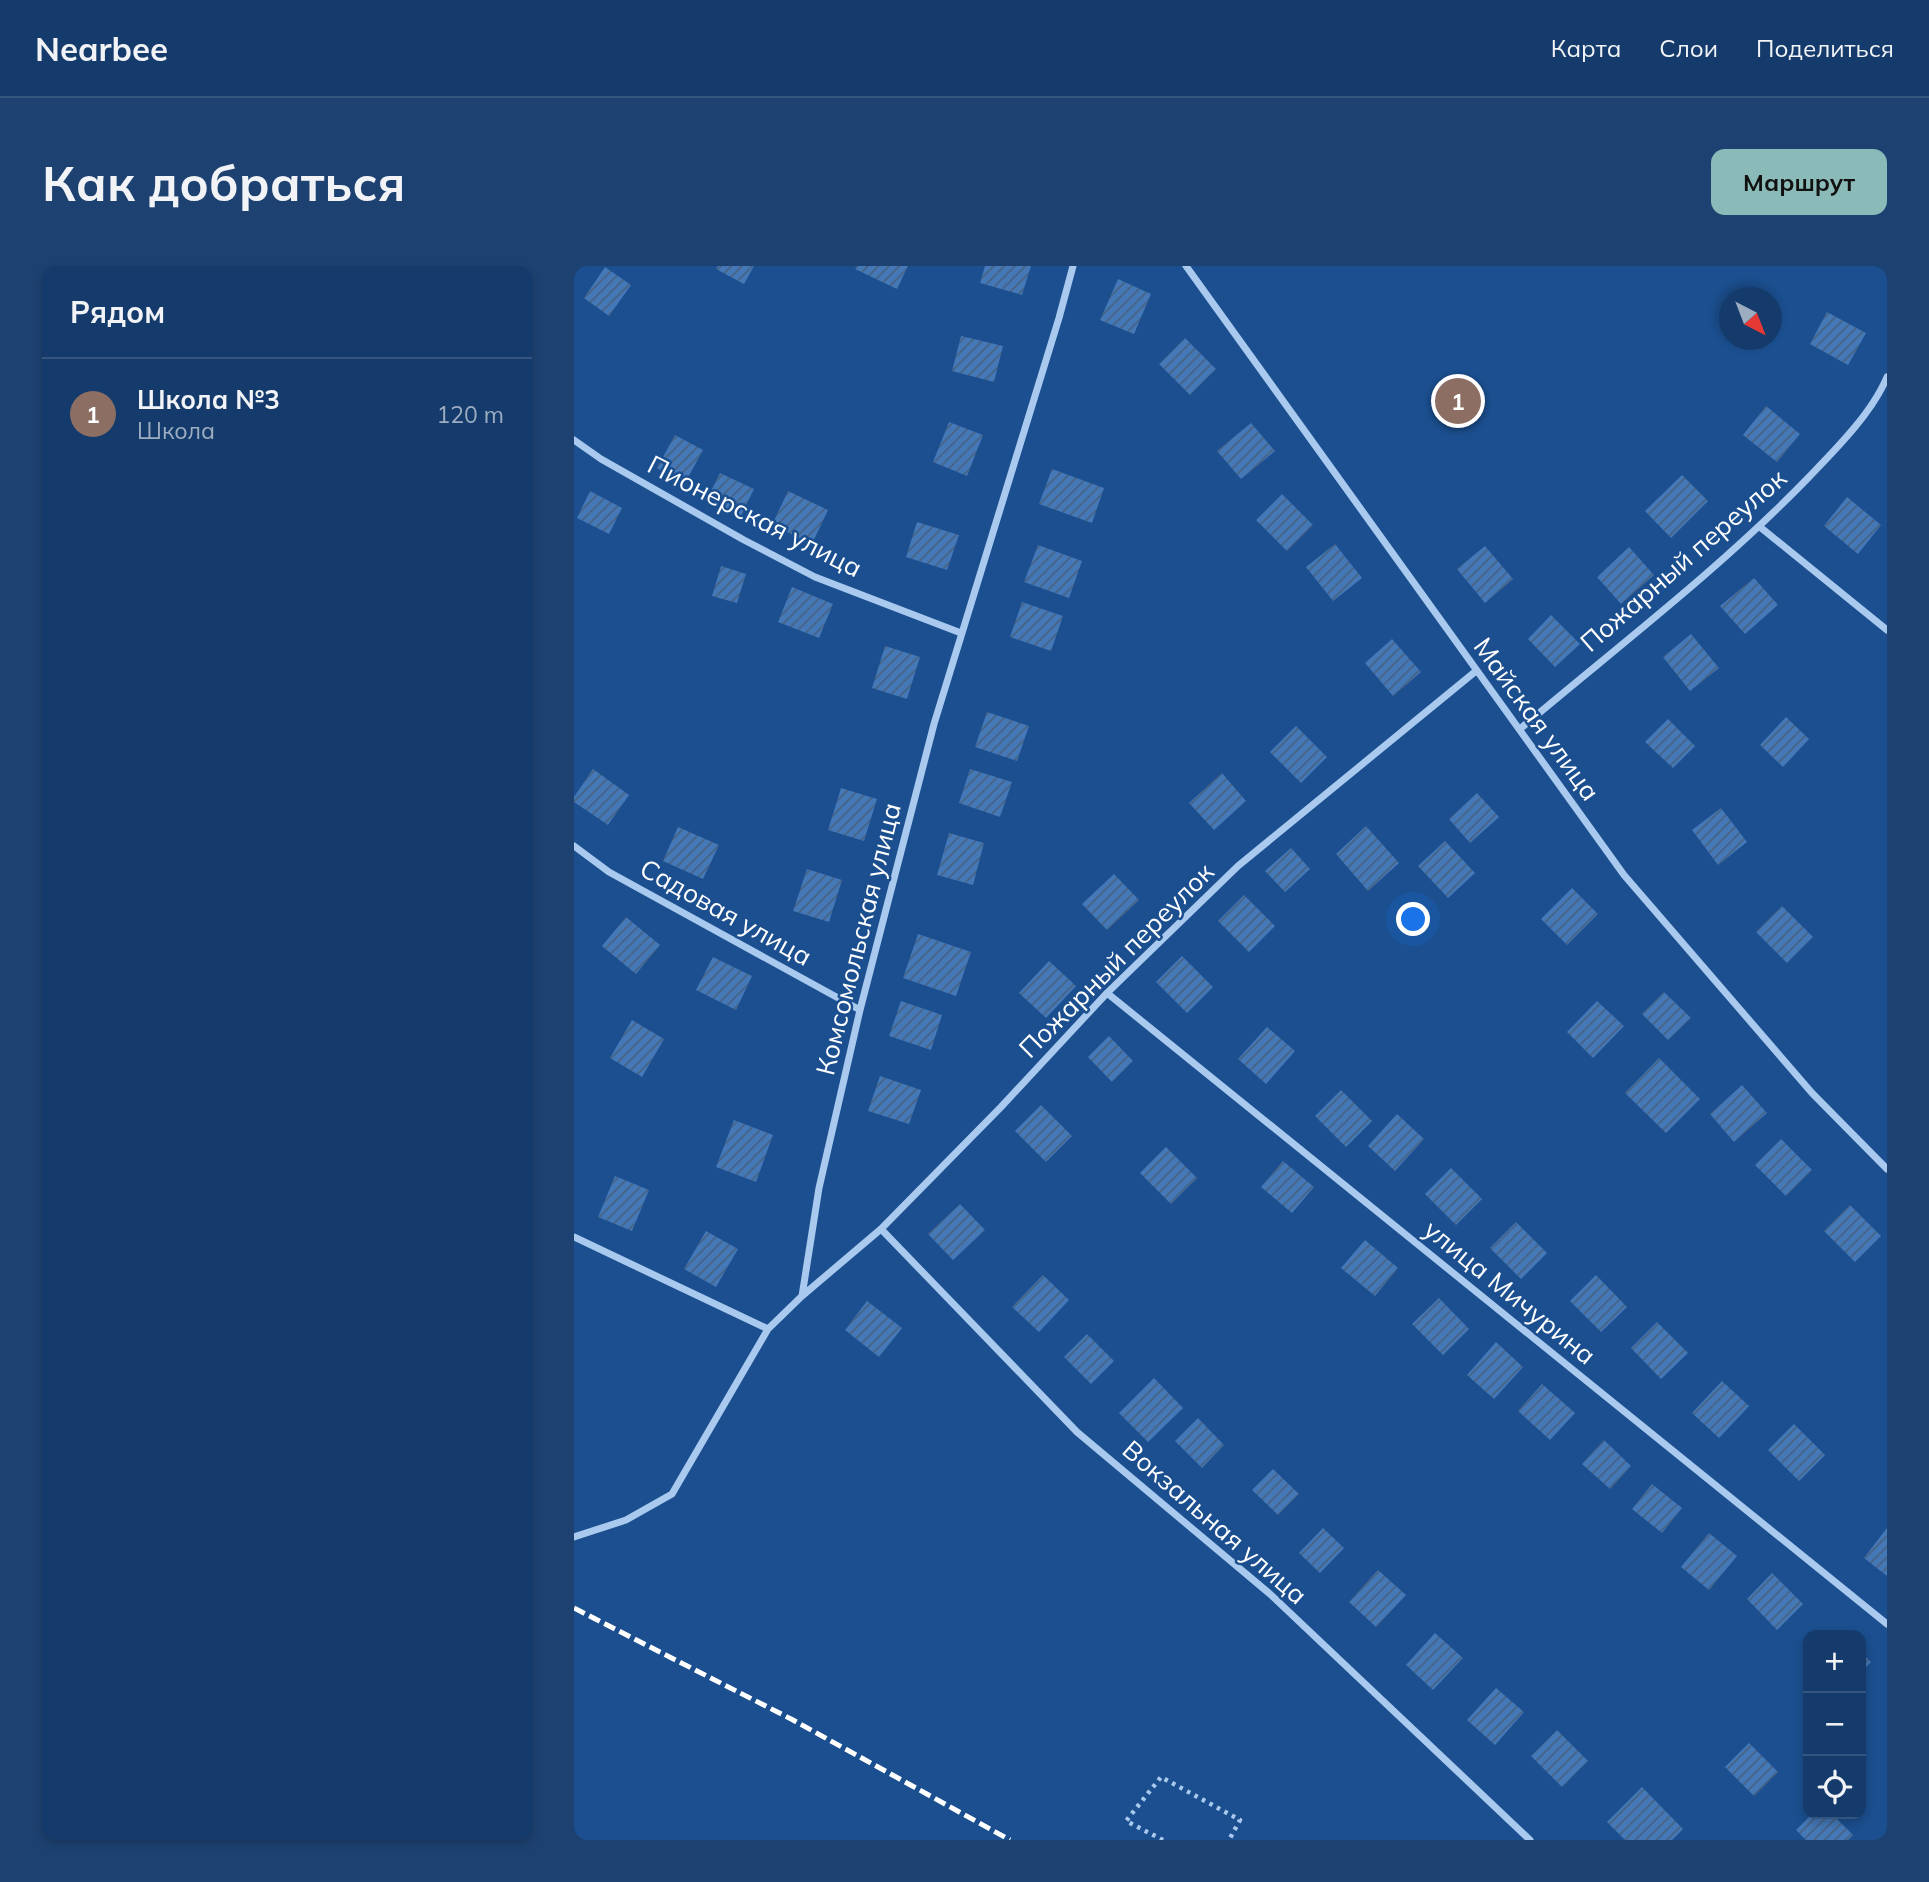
<!DOCTYPE html>
<html lang="ru">
<head>
<meta charset="utf-8">
<style>
	:root { --surface:#143b6b; --page:#1d4271; --text:#f1f3f6; --muted:#9dadc1; --line:#33557e; --accent:#8bbbb9 }
	body { margin:0; font-family:Mulish,sans-serif; background:var(--page); color:var(--text) }
	.controls { position:absolute; right:21px; bottom:21px; display:grid; overflow:hidden; border-radius:14px; box-shadow:0 4px 10px #0003 }
	.controls button { width:63px; height:63px; display:grid; place-items:center; padding:0; border:0; border-bottom:2px solid var(--line); background:var(--surface); color:var(--text); font:35px sans-serif }
	.compass { position:absolute; left:1145px; top:21px; width:63px; height:63px; border-radius:50%; background:var(--surface); box-shadow:0 4px 10px #0003; rotate:138deg }
	.you { position:absolute; left:840px; top:654px; width:24px; height:24px; margin:-18px; border:5px solid #fff; border-radius:50%; background:#1a73e8; box-shadow:0 0 0 10px #1a73e833 }
	.badge { display:grid; place-items:center; width:46px; height:46px; border-radius:50%; background:var(--accent); color:#fff; font-size:23px; font-weight:700 }
	.pin { position:absolute; translate:-50% -50%; border:4px solid #fff; box-shadow:0 2px 7px #0006 }
	.list { margin:0; padding:0; list-style:none }
	h2 { display:flex; justify-content:space-between; align-items:center; height:91px; margin:0; padding:0 28px; font-size:30px }
	h2 small { font-size:23px; font-weight:400; color:var(--muted) }
	.list li { display:grid; grid-template-columns:46px 1fr auto; gap:21px; align-items:center; box-sizing:border-box; height:112px; padding:0 28px; border-top:2px solid var(--line) }
	.list b { display:block; font-size:26px; white-space:nowrap }
	.list p { margin:0; font-size:23px; white-space:nowrap; color:var(--muted) }
	.list em { font-size:23px; font-style:normal; color:var(--muted) }
	.icon { flex:none; width:38px; height:38px; fill:none; stroke:currentColor; stroke-width:2; stroke-linecap:round; stroke-linejoin:round }
	.map { position:relative; flex:none; width:1313px; height:1574px; overflow:hidden; border-radius:14px }
	header { display:flex; align-items:center; gap:42px; box-sizing:border-box; height:98px; padding:0 35px; background:var(--surface); border-bottom:2px solid var(--line) }
	header strong { font-size:33px }
	nav { display:flex; gap:38px; margin-inline-start:auto; font-size:24px }
	.intro { display:flex; align-items:center; justify-content:space-between; box-sizing:border-box; height:168px; padding:0 42px }
	h1 { margin:0; font-size:49px }
	.button { padding:18px 32px; border-radius:14px; background:var(--accent); color:#111; font-size:24px; font-weight:700 }
	main { display:flex; gap:42px; padding:0 42px }
	aside { flex:1; background:var(--surface); border-radius:14px; box-shadow:0 4px 10px #0003 }
	.map>svg:first-child { display:block }
	.building { fill:url(#building-hatch) }
	.lines { fill:none; stroke-linecap:round; stroke-linejoin:round }
	.path { stroke:#a9c9ee; stroke-width:4.5; stroke-dasharray:3.5 5; stroke-linecap:butt }
	.minor { stroke:#a9c9ee; stroke-width:7 }
	.rail { stroke:#fff; stroke-width:5; stroke-dasharray:12 5; stroke-linecap:butt }
	.labels { text-anchor:middle; dominant-baseline:central; stroke-width:5; stroke-linejoin:round; paint-order:stroke }
	.street-label { font-size:26px; fill:#fff; stroke:#1b4f8f }
</style>
</head>
<body>
<header>
<strong>Nearbee</strong>
<nav><a>Карта</a><a>Слои</a><a>Поделиться</a></nav>
</header>
<div class="intro"><h1>Как добраться</h1><a class="button">Маршрут</a></div>
<main>
<aside>
<h2>Рядом<small></small></h2>
<ul class="list">
<li><span class="badge" style="background:#8d6e63">1</span><div><b>Школа №3</b><p>Школа</p></div><em>120 m</em></li>
</ul>
</aside>
<div class="map">
<svg width="1313" height="1574" viewBox="0 0 1313 1574">
	<defs>
		<pattern id="building-hatch" width="6" height="6" patternUnits="userSpaceOnUse" patternTransform="scale(1.75)"><rect width="6" height="6" fill="#4478b7"/><path d="M-1 1l2-2M0 6l6-6M5 7l2-2" fill="none" stroke="#486282"/></pattern>
	</defs>
	<rect width="100%" height="100%" fill="#1b4f8f"/>
	<path class="building" d="M 144,0 L 180,0 L 170,18 L 142,3 Z
		M 283,0 L 334,0 L 323,23 L 281,3 Z
		M 411,0 L 457,0 L 448,29 L 406,17 Z
		M 31,1 L 57,19 L 35,50 L 10,32 Z
		M 544,13 L 577,28 L 560,68 L 526,54 Z
		M 1253,46 L 1292,67 L 1274,99 L 1236,78 Z
		M 387,70 L 429,80 L 420,116 L 378,105 Z
		M 611,72 L 642,103 L 616,129 L 585,98 Z
		M 1192,140 L 1226,168 L 1203,196 L 1169,169 Z
		M 375,156 L 409,169 L 393,210 L 359,196 Z
		M 677,157 L 701,185 L 667,213 L 643,185 Z
		M 101,169 L 129,184 L 111,217 L 83,202 Z
		M 478,203 L 530,222 L 518,257 L 465,238 Z
		M 146,207 L 180,223 L 166,252 L 132,235 Z
		M 1108,209 L 1134,235 L 1097,272 L 1071,245 Z
		M 16,225 L 48,242 L 35,268 L 3,252 Z
		M 214,225 L 254,244 L 238,278 L 198,259 Z
		M 708,228 L 739,259 L 713,285 L 682,254 Z
		M 1273,231 L 1307,259 L 1284,288 L 1250,260 Z
		M 343,256 L 385,269 L 373,304 L 332,291 Z
		M 761,278 L 788,312 L 759,335 L 732,301 Z
		M 464,279 L 508,295 L 495,332 L 450,316 Z
		M 911,280 L 939,313 L 911,337 L 883,303 Z
		M 1055,281 L 1080,309 L 1047,338 L 1023,311 Z
		M 147,300 L 172,308 L 163,337 L 138,330 Z
		M 1180,312 L 1204,339 L 1171,368 L 1146,340 Z
		M 218,321 L 259,338 L 245,372 L 204,356 Z
		M 448,336 L 489,350 L 477,385 L 436,371 Z
		M 977,349 L 1006,378 L 981,401 L 954,373 Z
		M 1117,368 L 1145,402 L 1116,425 L 1089,391 Z
		M 818,373 L 847,406 L 819,430 L 791,397 Z
		M 311,380 L 346,391 L 333,433 L 298,422 Z
		M 413,446 L 455,460 L 443,495 L 401,481 Z
		M 1212,451 L 1235,473 L 1209,501 L 1186,479 Z
		M 1094,453 L 1121,480 L 1099,502 L 1071,476 Z
		M 722,460 L 753,491 L 727,517 L 696,486 Z
		M 19,503 L 55,529 L 34,559 L 0,536 L 0,531 Z
		M 396,503 L 438,516 L 426,551 L 385,537 Z
		M 648,507 L 672,535 L 640,564 L 615,537 Z
		M 267,522 L 303,533 L 290,575 L 254,564 Z
		M 903,527 L 925,551 L 896,577 L 875,553 Z
		M 1147,542 L 1173,576 L 1144,599 L 1118,564 Z
		M 792,560 L 825,597 L 794,625 L 762,588 Z
		M 104,561 L 145,579 L 129,613 L 89,595 Z
		M 375,567 L 410,577 L 399,619 L 363,609 Z
		M 871,575 L 901,607 L 874,632 L 844,600 Z
		M 717,582 L 736,603 L 711,626 L 691,605 Z
		M 233,603 L 268,614 L 255,656 L 219,645 Z
		M 540,608 L 565,634 L 533,664 L 508,638 Z
		M 998,622 L 1024,648 L 993,679 L 967,653 Z
		M 670,629 L 701,660 L 675,686 L 644,655 Z
		M 1208,640 L 1239,671 L 1213,697 L 1182,666 Z
		M 52,651 L 86,679 L 62,708 L 28,680 Z
		M 344,668 L 397,686 L 382,730 L 329,712 Z
		M 608,690 L 639,721 L 613,747 L 582,716 Z
		M 139,691 L 178,710 L 162,744 L 122,724 Z
		M 475,695 L 502,720 L 472,752 L 445,727 Z
		M 1090,726 L 1117,752 L 1094,774 L 1068,748 Z
		M 327,735 L 368,749 L 357,784 L 315,770 Z
		M 1023,735 L 1050,760 L 1019,792 L 993,766 Z
		M 58,754 L 90,773 L 68,811 L 36,792 Z
		M 693,761 L 721,785 L 692,818 L 664,793 Z
		M 535,770 L 559,795 L 538,816 L 514,791 Z
		M 1085,792 L 1126,833 L 1092,867 L 1051,827 Z
		M 306,810 L 347,824 L 335,858 L 294,845 Z
		M 1168,819 L 1193,847 L 1160,876 L 1136,848 Z
		M 767,824 L 798,855 L 772,881 L 741,850 Z
		M 467,839 L 498,870 L 472,896 L 441,865 Z
		M 823,848 L 850,873 L 821,905 L 794,880 Z
		M 160,854 L 199,869 L 182,916 L 142,901 Z
		M 1207,873 L 1238,904 L 1212,930 L 1181,899 Z
		M 592,881 L 623,912 L 597,938 L 566,907 Z
		M 709,895 L 740,921 L 718,947 L 687,921 Z
		M 877,902 L 908,933 L 882,959 L 851,928 Z
		M 41,910 L 75,924 L 58,965 L 24,951 Z
		M 386,938 L 411,964 L 379,994 L 354,968 Z
		M 1276,939 L 1307,970 L 1281,996 L 1250,965 Z
		M 942,956 L 973,987 L 947,1013 L 916,982 Z
		M 132,965 L 164,983 L 142,1021 L 110,1003 Z
		M 791,974 L 824,1002 L 801,1030 L 767,1002 Z
		M 469,1009 L 495,1034 L 465,1066 L 438,1041 Z
		M 1022,1009 L 1053,1041 L 1027,1066 L 996,1035 Z
		M 865,1032 L 895,1063 L 869,1089 L 838,1058 Z
		M 293,1035 L 328,1062 L 305,1091 L 271,1064 Z
		M 1083,1056 L 1114,1087 L 1087,1113 L 1057,1082 Z
		M 513,1068 L 540,1095 L 517,1118 L 490,1091 Z
		M 922,1076 L 949,1101 L 920,1133 L 893,1109 Z
		M 580,1112 L 609,1142 L 574,1176 L 545,1147 Z
		M 1148,1115 L 1175,1140 L 1145,1172 L 1118,1147 Z
		M 968,1118 L 1001,1147 L 976,1174 L 944,1145 Z
		M 624,1152 L 650,1179 L 628,1202 L 601,1175 Z
		M 1220,1158 L 1251,1189 L 1225,1215 L 1194,1184 Z
		M 1030,1174 L 1057,1200 L 1036,1223 L 1008,1198 Z
		M 699,1203 L 725,1228 L 704,1249 L 678,1224 Z
		M 1078,1218 L 1108,1242 L 1088,1267 L 1058,1243 Z
		M 749,1262 L 770,1282 L 746,1307 L 725,1287 Z
		M 1313,1262 L 1313,1310 L 1290,1292 Z
		M 1135,1267 L 1163,1290 L 1135,1324 L 1107,1301 Z
		M 804,1304 L 832,1329 L 802,1361 L 775,1336 Z
		M 1198,1307 L 1229,1338 L 1203,1364 L 1173,1333 Z
		M 861,1367 L 889,1392 L 859,1424 L 832,1399 Z
		M 1287,1386 L 1297,1396 L 1287,1406 Z
		M 922,1422 L 950,1446 L 921,1479 L 893,1454 Z
		M 983,1464 L 1014,1495 L 988,1521 L 957,1490 Z
		M 1175,1477 L 1204,1506 L 1180,1530 L 1151,1501 Z
		M 1068,1521 L 1109,1563 L 1098,1574 L 1051,1574 L 1033,1556 Z
		M 1238,1548 L 1258,1548 L 1279,1569 L 1274,1574 L 1232,1574 L 1222,1564 Z"/>
	<g class="lines">
		<path class="path" d="M 589,1574 L 552,1555 L 587,1511 L 666,1554 L 655,1574"/>
		<path class="minor" d="M 612,0 L 1050,609 L 1238,827 L 1313,903
			M 0,174 L 27,193 L 170,274 L 241,311 L 387,367
			M 1186,261 L 1313,364
			M 946,463 C 1043,381 1146,303 1235,211 C 1262,183 1298,147 1313,111
			M 0,580 L 35,606 L 286,744
			M 533,727 L 1313,1358
			M 307,963 L 503,1166 L 696,1328 L 956,1574
			M 0,971 L 194,1063
			M 228,1030 L 307,963 L 427,841 L 533,727 L 664,600 L 902,405
			M 0,1271 L 52,1254 L 98,1228 L 194,1063 L 228,1030 L 245,922 L 286,744 L 360,458 L 485,52 L 499,0"/>
		<path class="rail" d="M 0,1342 L 219,1454 L 436,1574"/>
	</g>
	<g class="labels">
		<g class="street-label">
			<text transform="translate(181 250) rotate(27)">Пионерская улица</text>
			<text transform="translate(1109 294) rotate(-41)">Пожарный переулок</text>
			<text transform="translate(963 453) rotate(54)">Майская улица</text>
			<text transform="translate(152 646) rotate(29)">Садовая улица</text>
			<text transform="translate(284 673) rotate(-76)">Комсомольская улица</text>
			<text transform="translate(542 694) rotate(-45)">Пожарный переулок</text>
			<text transform="translate(936 1026) rotate(39)">улица Мичурина</text>
			<text transform="translate(641 1256) rotate(41)">Вокзальная улица</text>
		</g>
	</g>
</svg>
<div class="controls">
<button>+</button>
<button>−</button>
<button><svg class="icon" aria-label="locate" viewBox="0 0 24 24"><circle cx="12" cy="12" r="6"/><path d="M12 2v4M12 18v4M2 12h4M18 12h4"/></svg></button>
</div>
<svg class="compass" viewBox="-18 -18 36 36"><path d="M0-13l5 13h-10z" fill="#e53935"/><path d="M0 13l5-13h-10z" fill="#9dadc1"/></svg>
<div class="you"></div>
<div class="pin badge" style="left:884px;top:135px;background:#8d6e63">1</div>
</div>
</main>
</body>
</html>
